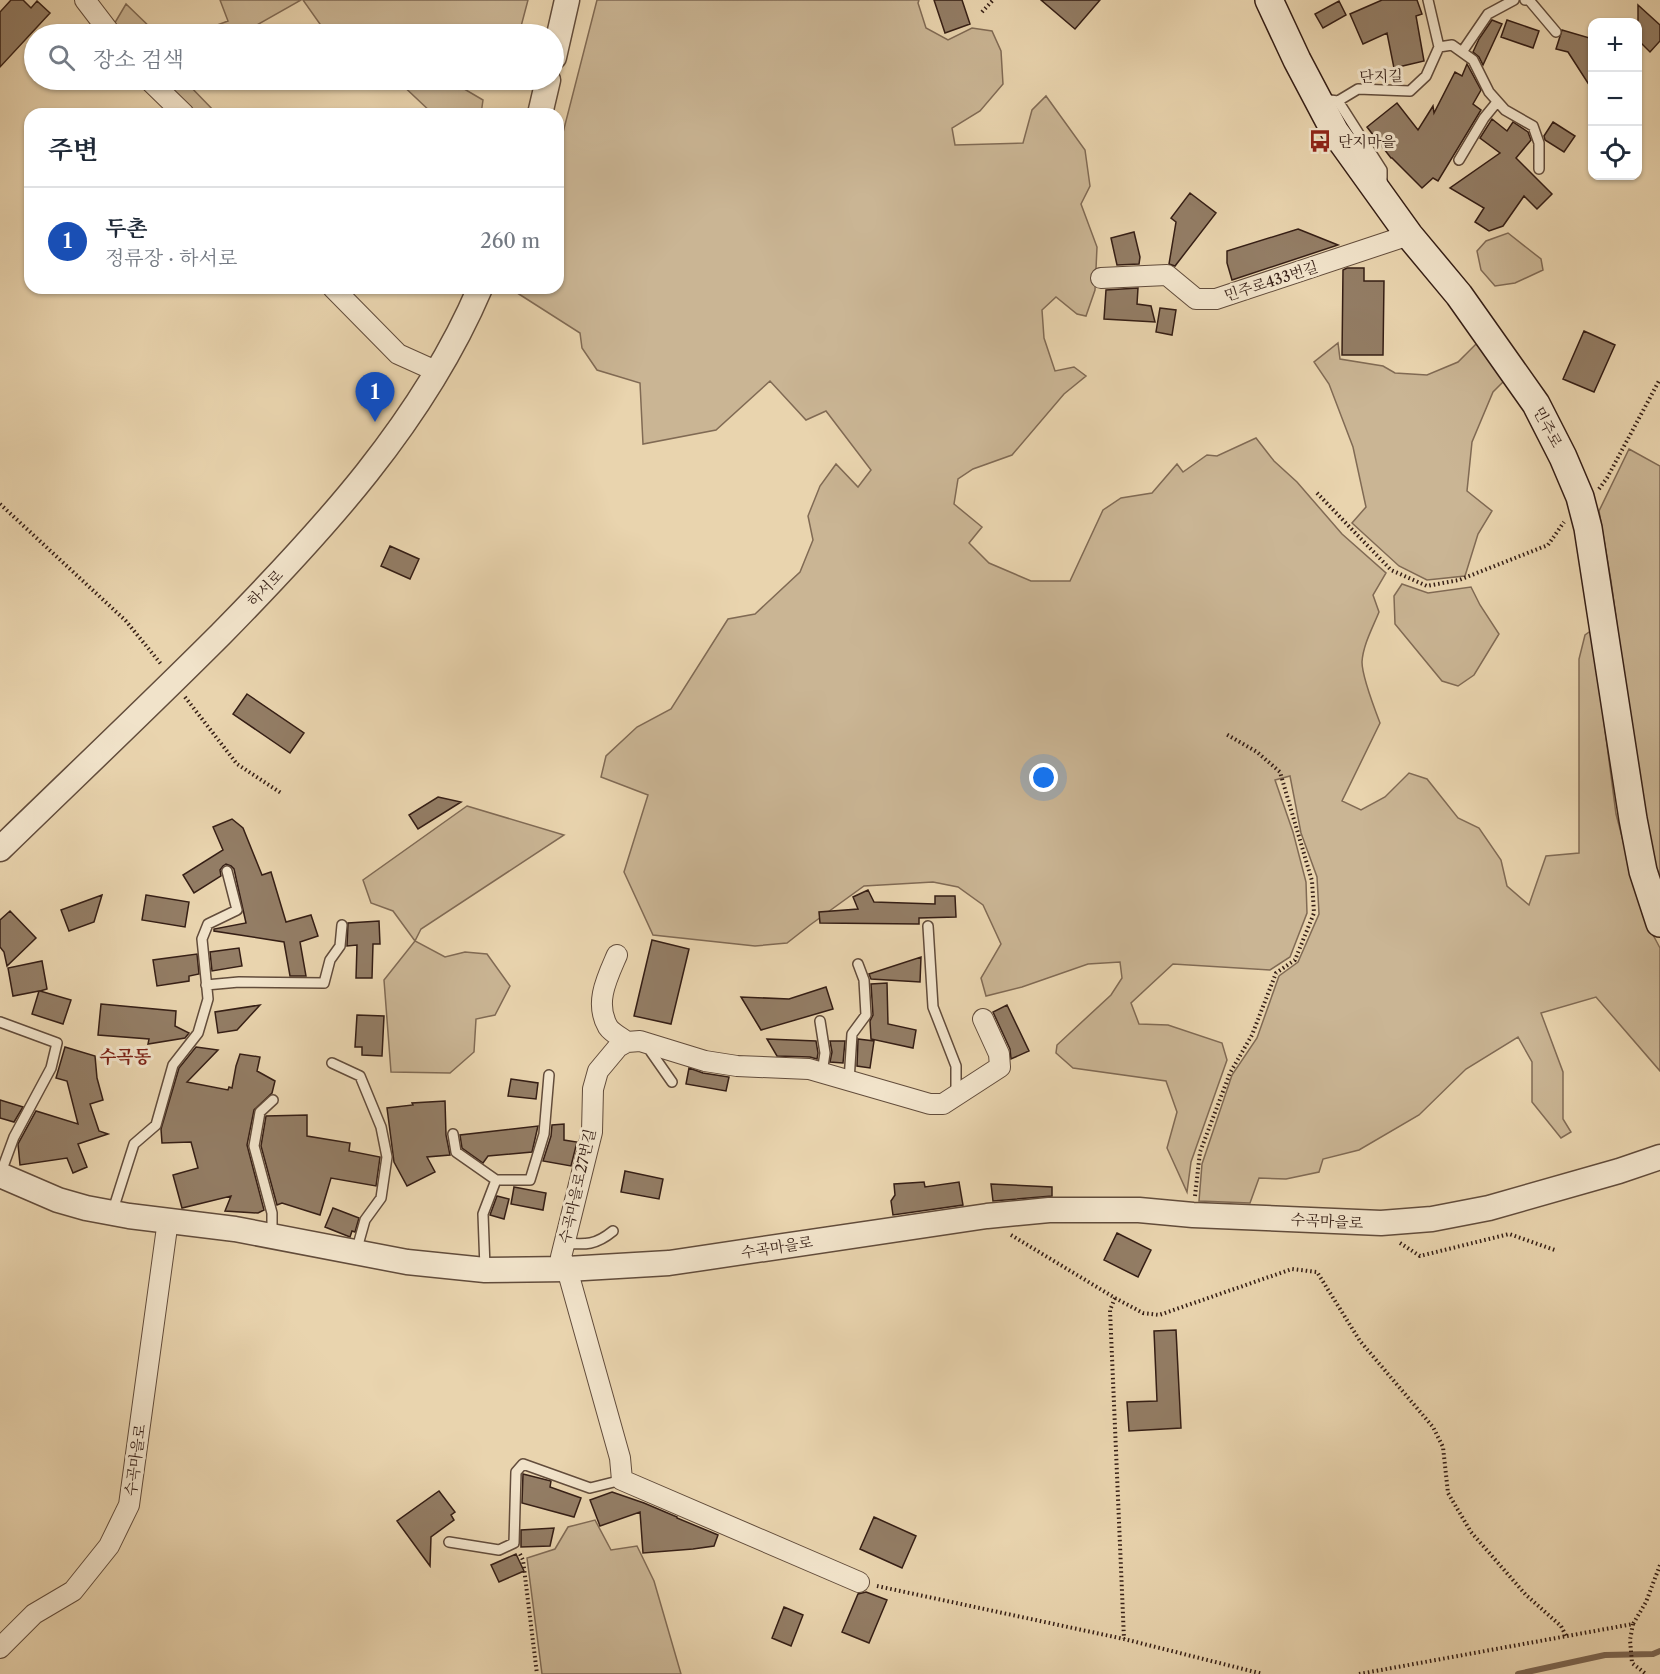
<!DOCTYPE html>
<html lang="ko">
<head>
<meta charset="utf-8">
<style>
	:root { --surface:#fff; --page:#f2f2f3; --text:#1f2937; --muted:#747a83; --line:#e0e1e3; --accent:#8f2418 }
	body { margin:0; font-family:"Libre Caslon Text","Noto Serif KR",serif; background:var(--page); color:var(--text) }
	.controls { position:absolute; right:18px; top:18px; display:grid; overflow:hidden; border-radius:12px; box-shadow:0 2px 4px #0004 }
	.controls button { width:54px; height:54px; display:grid; place-items:center; padding:0; border:0; border-bottom:2px solid var(--line); background:var(--surface); color:var(--text); font:30px sans-serif }
	.you { position:absolute; left:1044px; top:778px; width:21px; height:21px; margin:-15px; border:4px solid #fff; border-radius:50%; background:#1a73e8; box-shadow:0 0 0 9px #1a73e833 }
	.badge { display:grid; place-items:center; width:39px; height:39px; border-radius:50%; background:var(--accent); color:#fff; font-size:20px; font-weight:700 }
	.pin { position:absolute; translate:-50% -50px; filter:drop-shadow(0 2px 3px #0008) }
	.pin::after { content:''; position:absolute; top:32px; width:21px; height:18px; background:inherit; clip-path:polygon(0 0,100% 0,50% 100%) }
	.list { margin:0; padding:0; list-style:none }
	h2 { display:flex; justify-content:space-between; align-items:center; height:78px; margin:0; padding:0 24px; font-size:26px }
	h2 small { font-size:20px; font-weight:400; color:var(--muted) }
	.list li { display:grid; grid-template-columns:39px 1fr auto; gap:18px; align-items:center; box-sizing:border-box; height:108px; padding:0 24px; border-top:2px solid var(--line) }
	.list b { display:block; font-size:22px; white-space:nowrap }
	.list p { margin:0; font-size:20px; white-space:nowrap; color:var(--muted) }
	.list em { font-size:20px; font-style:normal; color:var(--muted) }
	.icon { flex:none; width:33px; height:33px; fill:none; stroke:currentColor; stroke-width:2; stroke-linecap:round; stroke-linejoin:round }
	.map { position:relative; flex:none; width:1660px; height:1674px; overflow:hidden }
	.search { position:absolute; background:var(--surface); box-shadow:0 2px 4px #0004; left:24px; top:24px; width:540px; height:66px; display:flex; align-items:center; gap:15px; box-sizing:border-box; padding:0 21px; border-radius:33px; color:var(--muted); font-size:22px }
	.panel { position:absolute; background:var(--surface); box-shadow:0 2px 4px #0004; left:24px; top:108px; width:540px; height:186px; border-radius:18px }
	.map>svg:first-child { display:block }
	.green { fill:#cab594; stroke:#806a54; stroke-width:1.5 }
	.lines { fill:none; stroke-linecap:round; stroke-linejoin:round }
	.stream { stroke:#7c6652; stroke-width:6 }
	.building { fill:#937d65; stroke:#351e15; stroke-width:1.5 }
	.service-casing { stroke:#624c3b; stroke-width:12 }
	.minor-casing { stroke:#624c3b; stroke-width:22 }
	.tertiary-casing { stroke:#624c3b; stroke-width:27 }
	.secondary-casing { stroke:#351e15; stroke-width:30 }
	.path { stroke:#351e15; stroke-width:4; stroke-dasharray:1.5 3; stroke-linecap:butt }
	.service { stroke:#f1e3ca; stroke-width:9 }
	.minor { stroke:#f1e3ca; stroke-width:20 }
	.tertiary { stroke:#f1e3ca; stroke-width:24 }
	.secondary { stroke:#f1e3ca; stroke-width:27 }
	.labels { text-anchor:middle; dominant-baseline:central; stroke-width:6; stroke-linejoin:round; paint-order:stroke }
	.street-label { font-size:15px; fill:#351e15; stroke:#f1e3ca }
	.poi-label { font-size:15px; fill:#351e15; stroke:#f1e3ca; text-anchor:start }
	.quarter-label { font-size:18px; font-weight:bold; fill:#7a1f14; stroke:#f1e3ca }
</style>
</head>
<body>
<div class="map">
<svg width="1660" height="1674" viewBox="0 0 1660 1674">
	<rect width="100%" height="100%" fill="#e9d4ae"/>
	<filter id="stains"><feTurbulence type="fractalNoise" baseFrequency=".00333" numOctaves="4"/><feColorMatrix values="0 0 0 0 .2 0 0 0 0 .09 0 0 0 0 .02 0 0 0 .5 -.17"/></filter>
	<radialGradient id="worn" r=".72"><stop offset=".6" stop-color="#630" stop-opacity="0"/><stop offset="1" stop-color="#630" stop-opacity=".3"/></radialGradient>
	<path class="green" d="M 220,0 L 301,0 L 241,34 L 121,34 L 113,26 L 126,4 L 154,31 L 193,34 L 228,21 Z
		M 303,0 L 528,0 L 519,34 L 442,34 L 435,30 L 430,34 L 327,34 Z
		M 597,0 L 919,0 L 918,3 L 926,28 L 948,40 L 972,28 L 992,31 L 1001,51 L 1003,84 L 980,111 L 952,128 L 955,145 L 1023,143 L 1032,110 L 1046,96 L 1085,150 L 1090,186 L 1081,204 L 1097,247 L 1095,290 L 1086,316 L 1077,314 L 1056,297 L 1042,310 L 1044,338 L 1055,371 L 1074,367 L 1086,376 L 1064,394 L 1012,455 L 973,469 L 958,479 L 954,504 L 982,527 L 969,543 L 989,563 L 1031,581 L 1070,581 L 1103,510 L 1121,498 L 1152,493 L 1177,464 L 1183,472 L 1207,455 L 1217,456 L 1256,438 L 1274,461 L 1297,482 L 1342,534 L 1386,573 L 1373,595 L 1379,612 C 1373,627 1363,645 1362,662 C 1362,675 1375,710 1380,723 L 1342,801 L 1361,810 L 1385,797 L 1409,773 L 1427,779 L 1458,818 L 1479,828 L 1501,860 L 1507,886 L 1529,905 L 1546,856 L 1579,853 L 1579,659 L 1585,635 L 1592,630 L 1616,814 L 1643,916 L 1660,948 L 1660,1071 L 1596,997 L 1541,1013 L 1563,1072 L 1563,1119 L 1571,1132 L 1561,1138 L 1532,1102 L 1532,1062 L 1518,1037 L 1466,1069 L 1419,1115 L 1359,1150 L 1323,1159 L 1319,1172 L 1286,1179 L 1259,1178 L 1250,1203 L 1199,1201 L 1202,1164 L 1232,1075 L 1257,1038 L 1279,976 L 1298,962 L 1319,914 L 1317,877 L 1301,833 L 1290,776 L 1275,780 L 1293,832 L 1306,882 L 1307,913 L 1290,957 L 1270,970 L 1173,964 L 1131,1003 L 1139,1024 L 1168,1025 L 1222,1043 L 1227,1060 L 1191,1162 L 1187,1192 L 1167,1148 L 1177,1112 L 1166,1081 L 1073,1068 L 1056,1053 L 1057,1045 L 1111,995 L 1122,978 L 1120,962 L 1088,964 L 1022,987 L 986,996 L 981,978 L 1001,944 L 983,905 L 958,887 L 933,882 L 864,886 L 810,925 L 787,943 L 755,946 L 653,935 L 624,872 L 648,795 L 601,777 L 606,756 L 637,727 L 671,709 L 728,619 L 755,614 L 800,572 L 813,540 L 808,516 L 820,486 L 836,464 L 858,487 L 871,470 L 826,411 L 806,420 L 770,381 L 716,430 L 643,444 L 640,383 L 597,370 L 582,348 L 580,333 L 511,289 L 512,288 L 558,288 L 558,152 Z
		M 161,80 L 184,80 L 217,114 L 196,114 Z
		M 397,80 L 449,80 L 483,100 L 481,114 L 433,114 Z
		M 1508,233 L 1541,259 L 1543,270 L 1515,283 L 1495,286 L 1481,270 L 1477,251 L 1486,241 Z
		M 1338,343 L 1340,359 L 1383,366 L 1395,373 L 1427,375 L 1458,362 L 1477,343 L 1506,379 L 1493,392 L 1472,442 L 1467,491 L 1492,511 L 1478,534 L 1465,576 L 1427,580 L 1399,566 L 1352,523 L 1366,507 L 1353,447 L 1329,384 L 1314,362 Z
		M 1629,449 L 1660,466 L 1660,877 L 1655,865 L 1643,816 L 1611,581 L 1599,511 Z
		M 1402,584 L 1428,593 L 1471,587 L 1480,605 L 1499,634 L 1474,675 L 1458,686 L 1442,681 L 1395,624 L 1394,596 Z
		M 467,806 L 564,835 L 421,929 L 415,941 L 445,957 L 465,952 L 487,954 L 510,986 L 495,1015 L 476,1019 L 474,1052 L 450,1073 L 391,1072 L 384,980 L 415,941 L 393,911 L 371,903 L 363,880 Z
		M 595,1520 L 611,1550 L 637,1546 L 654,1581 L 681,1674 L 542,1674 L 527,1558 L 555,1549 L 568,1527 Z"/>
	<g class="lines">
		<path class="stream" d="M 1518,1674 L 1605,1655 L 1653,1654 L 1660,1651"/>
	</g>
	<path class="building" d="M 11,0 L 23,0 L 31,8 L 37,1 L 50,13 L 0,67 L 0,12 Z
		M 934,0 L 962,0 L 970,24 L 945,33 Z
		M 1041,0 L 1100,0 L 1075,29 Z
		M 1382,0 L 1417,0 L 1422,14 L 1416,16 L 1424,61 L 1394,68 L 1387,33 L 1363,44 L 1350,14 Z
		M 1339,1 L 1346,15 L 1323,28 L 1315,14 Z
		M 1638,5 L 1660,25 L 1660,41 L 1650,52 L 1638,40 Z
		M 1492,20 L 1502,24 L 1483,65 L 1479,57 L 1473,52 L 1479,39 Z
		M 1507,20 L 1539,31 L 1533,48 L 1501,37 Z
		M 1562,30 L 1593,39 L 1593,91 L 1568,52 L 1556,49 Z
		M 1467,64 L 1481,90 L 1473,104 L 1481,110 L 1438,181 L 1433,178 L 1422,188 L 1392,158 L 1391,158 L 1367,127 L 1397,103 L 1418,130 L 1433,106 L 1434,113 L 1455,72 L 1462,76 Z
		M 1492,119 L 1507,131 L 1513,122 L 1528,132 L 1531,140 L 1516,158 L 1552,194 L 1537,209 L 1524,196 L 1503,226 L 1489,231 L 1475,222 L 1484,208 L 1450,188 L 1500,153 L 1480,138 Z
		M 1553,122 L 1575,136 L 1564,152 L 1545,140 L 1544,136 Z
		M 1190,193 L 1216,213 L 1175,266 L 1169,264 L 1176,222 L 1171,218 Z
		M 1298,229 L 1338,245 L 1232,280 L 1227,263 L 1227,251 Z
		M 1134,232 L 1140,257 L 1139,264 L 1117,265 L 1111,238 Z
		M 1347,268 L 1364,268 L 1364,281 L 1384,281 L 1383,355 L 1342,355 L 1343,270 Z
		M 1138,288 L 1137,304 L 1151,306 L 1155,322 L 1104,319 L 1106,290 Z
		M 1160,308 L 1176,310 L 1172,335 L 1156,332 Z
		M 1584,331 L 1615,345 L 1594,392 L 1563,379 Z
		M 390,546 L 419,559 L 410,579 L 381,566 Z
		M 247,694 L 304,733 L 290,753 L 233,714 Z
		M 438,797 L 461,802 L 418,829 L 409,815 Z
		M 232,819 L 243,828 L 262,875 L 271,872 L 286,922 L 311,915 L 318,936 L 300,942 L 306,976 L 290,976 L 284,942 L 214,931 L 214,929 L 246,923 L 234,869 L 231,866 L 226,864 L 223,866 L 220,870 L 221,876 L 194,893 L 183,875 L 223,850 L 213,827 Z
		M 868,890 L 874,902 L 935,904 L 935,896 L 955,896 L 956,917 L 919,918 L 919,924 L 820,923 L 819,912 L 858,909 L 853,897 Z
		M 102,895 L 94,922 L 69,931 L 61,910 Z
		M 146,895 L 189,902 L 185,927 L 142,920 Z
		M 10,911 L 36,938 L 7,966 L 4,952 L 0,947 L 0,920 Z
		M 379,921 L 380,944 L 373,944 L 372,978 L 356,978 L 357,945 L 347,946 L 348,923 Z
		M 652,940 L 689,949 L 671,1024 L 634,1016 Z
		M 239,948 L 242,966 L 212,971 L 210,952 Z
		M 197,954 L 199,974 L 189,976 L 189,981 L 157,986 L 153,960 Z
		M 921,957 L 920,982 L 871,979 L 869,974 Z
		M 42,961 L 47,989 L 40,991 L 71,1000 L 63,1024 L 32,1014 L 39,991 L 13,996 L 8,968 Z
		M 887,983 L 888,1024 L 916,1030 L 913,1048 L 871,1039 L 870,1021 L 873,1015 L 871,984 Z
		M 826,987 L 833,1009 L 761,1030 L 741,997 L 789,999 Z
		M 101,1004 L 176,1011 L 175,1026 L 189,1033 L 185,1038 L 148,1044 L 149,1039 L 98,1035 Z
		M 260,1005 L 237,1030 L 218,1033 L 215,1012 Z
		M 1007,1005 L 1029,1051 L 1011,1059 L 1010,1049 L 993,1012 Z
		M 357,1015 L 384,1016 L 382,1056 L 362,1055 L 362,1047 L 355,1047 Z
		M 767,1039 L 816,1041 L 818,1053 L 817,1059 L 810,1057 L 777,1056 Z
		M 858,1039 L 874,1041 L 870,1068 L 857,1066 Z
		M 830,1041 L 845,1041 L 843,1063 L 830,1062 L 832,1052 Z
		M 65,1047 L 95,1056 L 97,1078 L 103,1100 L 90,1104 L 99,1131 L 108,1134 L 78,1144 L 87,1167 L 73,1173 L 67,1158 L 20,1165 L 18,1144 L 36,1111 L 78,1124 L 67,1081 L 56,1078 Z
		M 196,1047 L 218,1050 L 187,1082 L 228,1090 L 229,1087 L 232,1088 L 236,1066 L 240,1054 L 260,1057 L 257,1071 L 275,1081 L 272,1093 L 254,1110 L 247,1145 L 264,1210 L 258,1213 L 225,1211 L 231,1196 L 182,1208 L 173,1175 L 198,1168 L 191,1142 L 162,1143 L 161,1129 L 179,1068 Z
		M 689,1068 L 703,1073 L 729,1077 L 726,1091 L 686,1084 Z
		M 511,1079 L 538,1083 L 536,1099 L 508,1096 Z
		M 0,1100 L 23,1107 L 14,1122 L 0,1118 Z
		M 445,1101 L 446,1135 L 450,1155 L 427,1157 L 435,1172 L 407,1186 L 394,1162 L 387,1108 L 413,1105 L 412,1103 Z
		M 307,1115 L 307,1136 L 350,1143 L 349,1151 L 380,1157 L 376,1186 L 331,1178 L 320,1215 L 282,1203 L 277,1205 L 261,1146 L 266,1116 Z
		M 564,1124 L 564,1140 L 577,1142 L 571,1166 L 543,1161 L 551,1136 L 552,1125 Z
		M 538,1126 L 532,1152 L 488,1156 L 483,1163 L 462,1148 L 460,1135 Z
		M 625,1171 L 663,1179 L 659,1199 L 621,1192 Z
		M 924,1182 L 925,1187 L 959,1182 L 963,1205 L 893,1215 L 891,1201 L 895,1195 L 894,1184 Z
		M 991,1184 L 1052,1187 L 1052,1196 L 993,1201 Z
		M 514,1187 L 546,1193 L 543,1210 L 511,1204 Z
		M 497,1196 L 509,1199 L 504,1219 L 490,1215 Z
		M 333,1208 L 359,1218 L 355,1232 L 352,1231 L 350,1237 L 325,1227 Z
		M 1117,1233 L 1151,1250 L 1138,1277 L 1104,1260 Z
		M 1176,1330 L 1181,1428 L 1129,1431 L 1127,1402 L 1157,1401 L 1154,1331 Z
		M 523,1474 L 551,1481 L 550,1487 L 581,1498 L 574,1517 L 522,1503 Z
		M 439,1491 L 455,1512 L 451,1515 L 454,1520 L 431,1537 L 430,1566 L 397,1521 Z
		M 612,1492 L 644,1503 L 677,1517 L 677,1518 L 718,1535 L 714,1546 L 693,1549 L 643,1553 L 640,1512 L 600,1526 L 590,1500 Z
		M 874,1517 L 916,1536 L 902,1568 L 860,1549 Z
		M 554,1528 L 550,1546 L 521,1547 L 521,1530 Z
		M 516,1554 L 524,1571 L 499,1582 L 491,1565 Z
		M 866,1592 L 887,1600 L 869,1643 L 842,1632 L 858,1594 Z
		M 784,1607 L 803,1615 L 791,1646 L 772,1638 Z"/>
	<g class="lines">
		<g class="service-casing">
			<path id="service" d="M 1428,0 L 1439,47
				M 1525,0 L 1529,0 L 1556,32
				M 1462,52 L 1488,14 L 1514,0
				M 1322,99 L 1338,101 L 1358,89 L 1410,91 L 1426,76 L 1439,47 L 1452,45 L 1473,60 L 1489,92 L 1505,110 L 1533,126 L 1539,143 L 1539,169
				M 1338,101 L 1382,170 L 1382,185
				M 1459,160 L 1484,118 L 1497,102
				M 928,926 L 933,1007 L 956,1066 L 956,1094
				M 206,985 L 239,982 L 324,983 L 330,960 L 340,946 L 342,925
				M 820,1021 L 825,1053 L 822,1073
				M 0,1022 L 57,1043 L 51,1068 L 14,1137 L 0,1175
				M 652,1046 L 651,1052 L 672,1082
				M 332,1063 L 360,1076 L 381,1127 L 387,1157 L 381,1198 L 365,1220 L 356,1252
				M 849,1081 L 852,1034 L 866,1015 L 864,980 L 858,964
				M 453,1134 L 456,1152 L 496,1180 L 530,1180 L 544,1134 L 549,1075
				M 112,1213 L 134,1144 L 156,1125 L 173,1065 L 198,1033 L 208,999 L 202,939 L 208,924 L 237,910 L 227,871
				M 272,1234 L 272,1213 L 254,1146 L 260,1112 L 273,1100
				M 564,1243 C 586,1245 596,1245 613,1231
				M 485,1268 L 483,1214 L 496,1180
				M 449,1542 L 499,1550 L 514,1543 L 516,1472 L 523,1464 L 590,1488 L 622,1480"/>
		</g>
		<g class="minor-casing">
			<path id="minor" d="M 85,0 L 111,34
				M 149,80 L 184,114
				M 1101,278 L 1167,275 L 1196,299 L 1216,299 L 1409,235
				M 333,288 L 398,354 L 438,372
				M 617,955 C 607,978 594,1003 608,1027 C 612,1033 622,1038 627,1042
				M 859,1582 L 622,1480 L 620,1458 L 567,1269 L 561,1257 L 592,1132 L 593,1089 L 598,1071 L 618,1047 L 627,1042 L 640,1041 L 705,1061 L 737,1066 L 809,1069 L 930,1104 L 943,1104 L 1000,1067 L 999,1054 L 983,1019
				M 0,1648 L 34,1614 L 73,1591 L 109,1546 L 129,1505 L 168,1220"/>
		</g>
		<g class="tertiary-casing">
			<path id="tertiary" d="M 554,57 L 567,0
				M 540,114 L 548,80
				M 0,849 C 74,777 148,707 221,634 C 322,531 423,422 480,288
				M 0,1175 L 58,1200 L 86,1208 L 129,1216 L 235,1229 L 407,1262 L 485,1270 L 567,1269 L 669,1263 L 987,1216 L 1049,1210 L 1139,1210 L 1193,1215 L 1381,1223 L 1432,1219 L 1489,1208 L 1619,1171 L 1660,1157"/>
		</g>
		<g class="secondary-casing">
			<path id="secondary" d="M 1269,0 L 1297,60 L 1335,132 L 1409,235 L 1459,295 L 1536,404 L 1563,457 L 1580,497 L 1588,528 L 1633,819 L 1643,871 L 1660,923"/>
		</g>
		<path class="path" d="M 982,12 L 993,0
			M 1599,489 L 1607,478 L 1660,379
			M 1317,493 L 1391,570 L 1427,586 L 1459,580 L 1548,545 L 1564,522
			M 0,504 L 126,621 L 161,664
			M 185,697 L 237,764 L 281,793
			M 1195,1196 L 1200,1152 L 1230,1073 L 1252,1035 L 1276,973 L 1295,960 L 1314,913 L 1312,881 L 1280,772 L 1257,752 L 1226,734
			M 1011,1235 L 1115,1298 L 1143,1313 L 1159,1315 L 1292,1269 L 1317,1272 L 1360,1341 L 1433,1427 L 1443,1447 L 1448,1493 L 1471,1532 L 1526,1595 L 1561,1626 L 1566,1636
			M 1400,1243 L 1420,1256 L 1509,1234 L 1555,1250
			M 1115,1298 L 1110,1310 L 1124,1639
			M 520,1554 L 523,1560 L 537,1674
			M 877,1586 L 1124,1639 L 1263,1674
			M 1633,1624 L 1630,1640 L 1632,1663 L 1646,1674
			M 1359,1674 L 1633,1624 L 1646,1602 L 1660,1565"/>
		<use href="#service" class="service"/>
		<use href="#minor" class="minor"/>
		<use href="#tertiary" class="tertiary"/>
		<use href="#secondary" class="secondary"/>
	</g>
	<defs>
		<g id="bus-bare" transform="scale(1.8)"><path d="M-5-6H5V4H4V6H2V4H-2V6H-4V4H-5ZM-3.5-4V0h7V-4ZM-3.5 1.2v1.5H-2V1.2ZM2 1.2v1.5H3.5V1.2Z" fill="#8f2418" stroke="#f1e3ca" stroke-width="2.5" paint-order="stroke"/></g>
	</defs>
	<g fill-rule="evenodd">
		<use href="#bus-bare" x="1320" y="141"/>
	</g>
	<g class="labels">
		<g class="street-label">
			<text transform="translate(1381 76) rotate(-2)">단지길</text>
			<text transform="translate(1271 281) rotate(-18)">민주로433번길</text>
			<text transform="translate(1548 427) rotate(62)">민주로</text>
			<text transform="translate(265 588) rotate(-46)">하서로</text>
			<text transform="translate(577 1186) rotate(-77)">수곡마을로27번길</text>
			<text transform="translate(1327 1221) rotate(3)">수곡마을로</text>
			<text transform="translate(777 1247) rotate(-9)">수곡마을로</text>
			<text transform="translate(135 1460) rotate(-82)">수곡마을로</text>
		</g>
		<g class="poi-label">
			<text x="1338" y="141">단지마을</text>
		</g>
		<g class="quarter-label">
			<text x="125" y="1057">수곡동</text>
		</g>
	</g>
	<rect width="100%" height="100%" filter="url(#stains)"/>
	<rect width="100%" height="100%" fill="url(#worn)"/>
</svg>
<div class="controls">
<button>+</button>
<button>−</button>
<button><svg class="icon" aria-label="locate" viewBox="0 0 24 24"><circle cx="12" cy="12" r="6"/><path d="M12 2v4M12 18v4M2 12h4M18 12h4"/></svg></button>
</div>
<div class="you"></div>
<div class="pin badge" style="left:375px;top:422px;background:#1a4fb4">1</div>
<div class="search"><svg class="icon" aria-label="search" viewBox="0 0 24 24"><circle cx="10" cy="10" r="6"/><path d="M15 15l6 6"/></svg>장소 검색</div>
<section class="panel">
<h2>주변<small></small></h2>
<ul class="list">
<li><span class="badge" style="background:#1a4fb4">1</span><div><b>두촌</b><p>정류장 · 하서로</p></div><em>260 m</em></li>
</ul>
</section>
</div>
</body>
</html>
